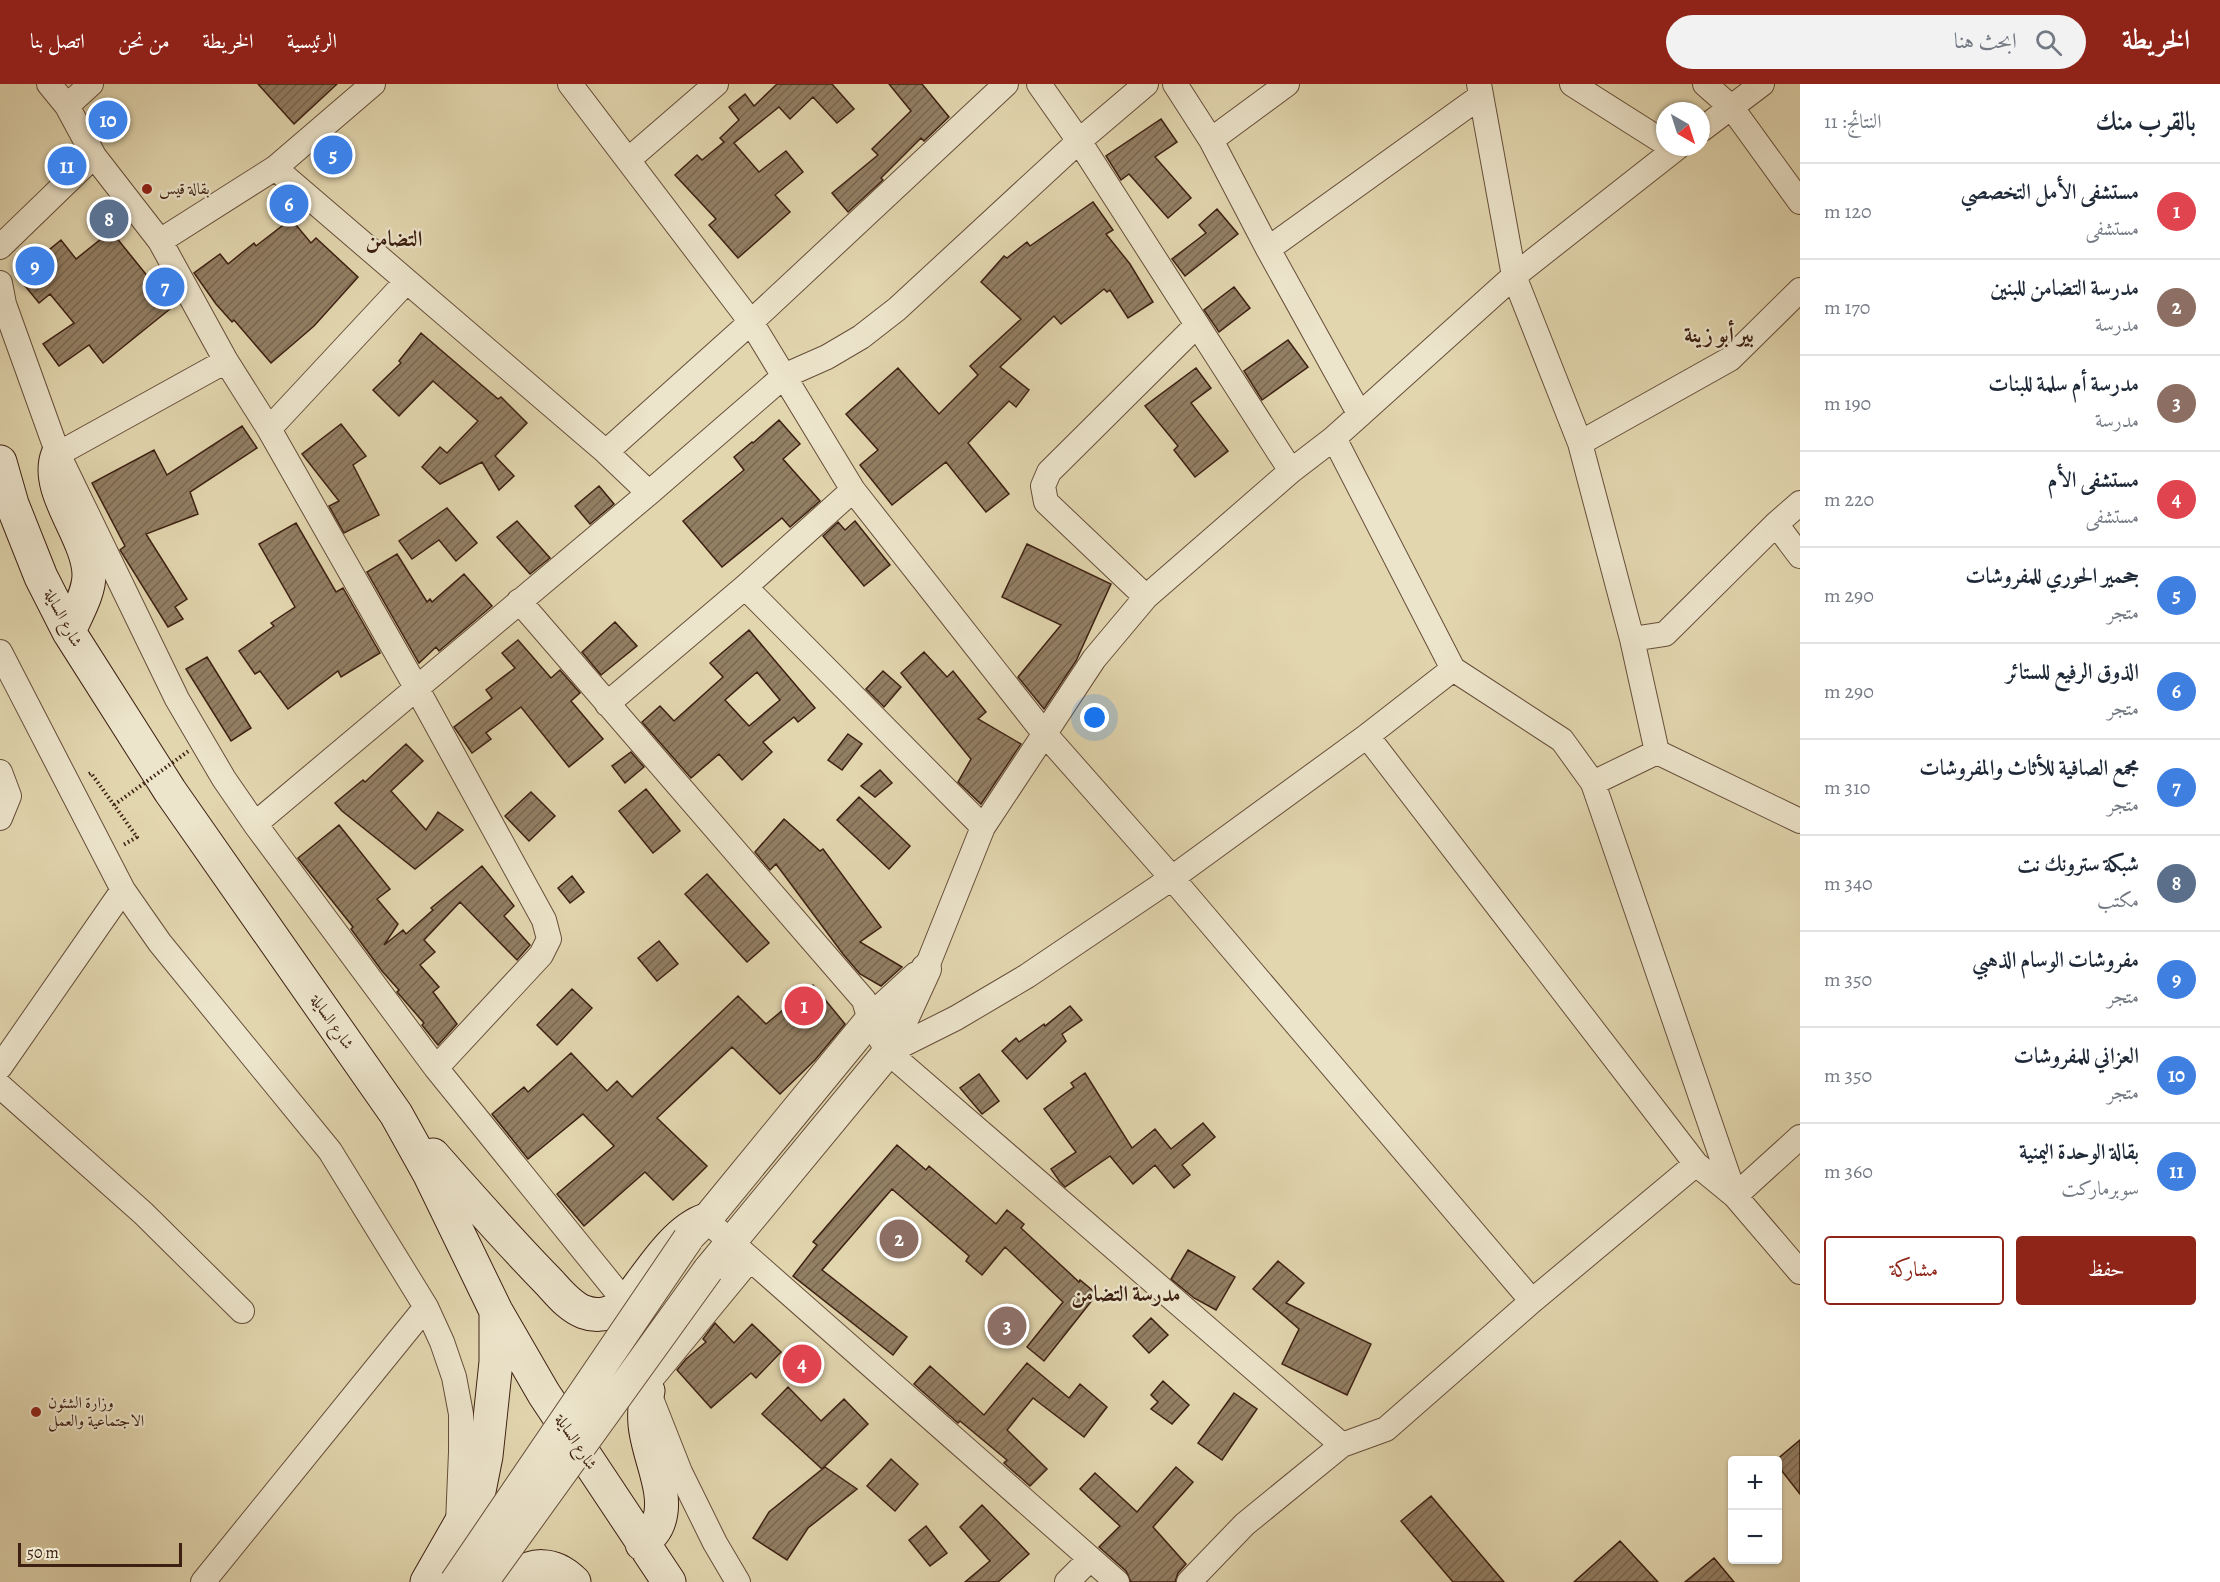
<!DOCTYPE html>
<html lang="ar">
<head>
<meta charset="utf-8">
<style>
	:root { --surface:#fff; --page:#f2f2f3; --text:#1f2937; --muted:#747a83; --line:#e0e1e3; --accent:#8f2418 }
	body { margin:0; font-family:Alegreya,Amiri,serif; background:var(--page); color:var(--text); direction:rtl }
	.controls { position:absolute; right:18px; bottom:18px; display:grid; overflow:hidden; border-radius:6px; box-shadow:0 2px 4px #0004 }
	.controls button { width:54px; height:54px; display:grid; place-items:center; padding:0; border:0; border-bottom:2px solid var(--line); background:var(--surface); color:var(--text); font:30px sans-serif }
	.compass { position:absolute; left:1656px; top:18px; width:54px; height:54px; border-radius:50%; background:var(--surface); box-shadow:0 2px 4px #0004; rotate:141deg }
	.scale { position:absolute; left:18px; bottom:15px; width:164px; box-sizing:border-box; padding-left:6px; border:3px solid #3d2012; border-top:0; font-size:16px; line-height:21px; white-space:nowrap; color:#3d2012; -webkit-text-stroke:4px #ece4cb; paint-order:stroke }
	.you { position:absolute; left:1095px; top:634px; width:21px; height:21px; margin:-15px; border:4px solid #fff; border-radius:50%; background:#1a73e8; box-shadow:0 0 0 9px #1a73e833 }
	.badge { display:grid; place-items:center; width:39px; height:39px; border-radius:50%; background:var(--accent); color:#fff; font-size:20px; font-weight:700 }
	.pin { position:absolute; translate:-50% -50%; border:3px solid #fff; box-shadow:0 2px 6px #0006 }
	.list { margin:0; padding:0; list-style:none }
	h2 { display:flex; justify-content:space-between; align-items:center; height:78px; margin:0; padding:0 24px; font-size:26px }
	h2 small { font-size:20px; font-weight:400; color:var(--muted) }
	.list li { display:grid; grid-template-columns:39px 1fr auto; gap:18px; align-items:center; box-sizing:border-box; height:96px; padding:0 24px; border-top:2px solid var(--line) }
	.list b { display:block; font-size:22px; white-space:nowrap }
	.list p { margin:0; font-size:20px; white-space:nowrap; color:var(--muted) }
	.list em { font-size:20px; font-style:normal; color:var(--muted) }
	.actions { display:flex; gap:12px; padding:18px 24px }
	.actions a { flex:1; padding:14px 0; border:2px solid var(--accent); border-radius:6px; text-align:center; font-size:21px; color:var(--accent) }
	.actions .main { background:var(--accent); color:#fff }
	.icon { flex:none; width:33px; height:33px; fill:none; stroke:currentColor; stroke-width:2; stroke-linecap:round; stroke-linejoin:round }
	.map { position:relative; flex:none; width:1800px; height:1498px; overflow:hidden; direction:ltr }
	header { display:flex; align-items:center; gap:36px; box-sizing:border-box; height:84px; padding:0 30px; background:var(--accent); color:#fff }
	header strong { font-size:28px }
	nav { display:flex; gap:33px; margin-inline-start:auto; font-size:21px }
	.search { width:420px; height:54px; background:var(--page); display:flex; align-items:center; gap:15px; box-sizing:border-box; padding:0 21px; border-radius:33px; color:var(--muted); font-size:22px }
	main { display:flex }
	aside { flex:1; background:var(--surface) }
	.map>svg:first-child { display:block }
	.building { fill:url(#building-hatch); stroke:#3d2012; stroke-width:1.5; fill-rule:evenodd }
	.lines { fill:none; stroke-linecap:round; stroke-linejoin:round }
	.minor-casing { stroke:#664e39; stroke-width:26 }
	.tertiary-casing { stroke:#664e39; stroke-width:32 }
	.secondary-casing { stroke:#3d2012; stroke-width:35 }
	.path { stroke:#3d2012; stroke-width:4; stroke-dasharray:1.5 3; stroke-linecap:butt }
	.minor { stroke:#ece4cb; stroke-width:24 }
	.tertiary { stroke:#ece4cb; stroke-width:30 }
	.secondary { stroke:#ece4cb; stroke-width:33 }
	.tertiary-bridge-casing { stroke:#664e39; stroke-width:32; stroke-linecap:butt }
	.path-bridge { stroke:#3d2012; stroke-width:4; stroke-dasharray:1.5 3; stroke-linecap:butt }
	.tertiary-bridge { stroke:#ece4cb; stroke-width:30 }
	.poi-dot { fill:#8f2418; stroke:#ece4cb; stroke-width:2 }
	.labels { text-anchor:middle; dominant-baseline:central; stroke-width:4.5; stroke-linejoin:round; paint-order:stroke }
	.poi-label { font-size:16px; fill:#3d2012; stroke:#ece4cb; text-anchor:start }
	.street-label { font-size:16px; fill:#3d2012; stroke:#ece4cb }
	.district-label { font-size:22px; font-weight:bold; fill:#3d2012; stroke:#ece4cb }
</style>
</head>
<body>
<header>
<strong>الخريطة</strong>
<div class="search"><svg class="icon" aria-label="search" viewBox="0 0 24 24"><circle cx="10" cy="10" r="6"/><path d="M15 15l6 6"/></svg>ابحث هنا</div>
<nav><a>الرئيسية</a><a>الخريطة</a><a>من نحن</a><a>اتصل بنا</a></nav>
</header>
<main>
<aside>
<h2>بالقرب منك<small>النتائج: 11</small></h2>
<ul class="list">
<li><span class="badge" style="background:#e0444e">1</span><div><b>مستشفى الأمل التخصصي</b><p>مستشفى</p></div><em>120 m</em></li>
<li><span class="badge" style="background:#8d6e63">2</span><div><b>مدرسة التضامن للبنين</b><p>مدرسة</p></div><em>170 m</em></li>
<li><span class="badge" style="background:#8d6e63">3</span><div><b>مدرسة أم سلمة للبنات</b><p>مدرسة</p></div><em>190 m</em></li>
<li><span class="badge" style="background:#e0444e">4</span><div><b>مستشفى الأم</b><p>مستشفى</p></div><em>220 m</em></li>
<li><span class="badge" style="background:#3f7fe0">5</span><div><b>جحمير الحوري للمفروشات</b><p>متجر</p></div><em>290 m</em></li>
<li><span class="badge" style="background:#3f7fe0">6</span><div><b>الذوق الرفيع للستائر</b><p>متجر</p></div><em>290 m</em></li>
<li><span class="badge" style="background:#3f7fe0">7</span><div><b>مجمع الصافية للأثاث والمفروشات</b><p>متجر</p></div><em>310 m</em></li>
<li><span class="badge" style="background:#5c6f8a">8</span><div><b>شبكة سترونك نت</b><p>مكتب</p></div><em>340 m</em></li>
<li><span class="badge" style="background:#3f7fe0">9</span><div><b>مفروشات الوسام الذهبي</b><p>متجر</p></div><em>350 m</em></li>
<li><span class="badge" style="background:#3f7fe0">10</span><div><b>العزاني للمفروشات</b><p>متجر</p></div><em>350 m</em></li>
<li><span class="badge" style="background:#3f7fe0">11</span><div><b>بقالة الوحدة اليمنية</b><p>سوبرماركت</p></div><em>360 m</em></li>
</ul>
<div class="actions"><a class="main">حفظ</a><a>مشاركة</a></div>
</aside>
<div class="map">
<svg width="1800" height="1498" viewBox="0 0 1800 1498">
	<defs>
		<pattern id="building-hatch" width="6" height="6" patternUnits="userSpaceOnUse" patternTransform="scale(1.5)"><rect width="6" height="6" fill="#937f64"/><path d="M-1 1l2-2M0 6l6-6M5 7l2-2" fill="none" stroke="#796851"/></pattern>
	</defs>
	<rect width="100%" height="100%" fill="#e2d6af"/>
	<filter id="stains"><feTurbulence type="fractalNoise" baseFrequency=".00333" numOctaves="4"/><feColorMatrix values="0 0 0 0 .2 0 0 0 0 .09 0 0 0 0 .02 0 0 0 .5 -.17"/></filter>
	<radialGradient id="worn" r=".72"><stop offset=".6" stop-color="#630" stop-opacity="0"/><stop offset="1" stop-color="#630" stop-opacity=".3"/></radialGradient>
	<path class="building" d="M 258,0 L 337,0 L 294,40 Z
		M 777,0 L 832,0 L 854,25 L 837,39 L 813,13 L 790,35 L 779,23 L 734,59 L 759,88 L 786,67 L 803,88 L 775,111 L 790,128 L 738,174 L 709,141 L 716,135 L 675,91 L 697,71 L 702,76 L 724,58 L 720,54 L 739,36 L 729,23 L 745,10 L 754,22 Z
		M 889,0 L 922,0 L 949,33 L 924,57 L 921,54 L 881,94 L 883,96 L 848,128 L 832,109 L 878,71 L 872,65 L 911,27 Z
		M 1161,35 L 1177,58 L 1155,73 L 1191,114 L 1168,134 L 1129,90 L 1121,96 L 1106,72 Z
		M 1093,118 L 1113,146 L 1106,150 L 1130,180 L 1153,218 L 1128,234 L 1110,206 L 1107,208 L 1104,205 L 1061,240 L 1054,232 L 1000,283 L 1029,306 L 1016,323 L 1009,317 L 968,359 L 1009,410 L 986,428 L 946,378 L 892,421 L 860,381 L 878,366 L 846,330 L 898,284 L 939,330 L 978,291 L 970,282 L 1021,235 L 981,198 L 1004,172 L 1007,174 L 1027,158 L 1030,162 Z
		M 1217,125 L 1238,150 L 1185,192 L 1172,175 L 1206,149 L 1199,141 Z
		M 291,135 L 311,159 L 316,154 L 358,193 L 314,242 L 271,279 L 234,236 L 232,238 L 216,220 L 194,189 L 220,170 L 228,180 L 254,159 L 256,162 Z
		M 111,147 L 153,199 L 151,201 L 170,225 L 103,279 L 89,261 L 59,282 L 43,260 L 74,239 L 50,210 L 39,219 L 17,192 L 61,156 L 76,175 Z
		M 1234,203 L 1250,224 L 1219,248 L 1204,226 Z
		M 421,249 L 498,315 L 501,313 L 527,339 L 495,372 L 514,392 L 499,406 L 482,378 L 440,400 L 422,383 L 440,363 L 447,369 L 478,337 L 433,297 L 399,332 L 373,306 L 401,279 L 399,277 Z
		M 1288,256 L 1308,283 L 1262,316 L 1244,287 Z
		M 1196,284 L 1211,304 L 1191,319 L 1228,367 L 1195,393 L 1174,366 L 1178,362 L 1145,322 Z
		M 779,336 L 800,360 L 783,375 L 820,417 L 790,443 L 782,434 L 722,483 L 683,437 L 744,386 L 734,373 L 752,358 L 753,359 Z
		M 341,340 L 366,372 L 353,381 L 379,431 L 344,449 L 329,422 L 339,417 L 302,370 Z
		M 242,342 L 257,364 L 190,408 L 198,430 L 146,450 L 187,515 L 175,523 L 183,535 L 168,543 L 120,466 L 125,462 L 92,399 L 154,366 L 167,391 Z
		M 599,402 L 614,420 L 590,440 L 575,422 Z
		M 447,424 L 477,459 L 456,477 L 439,456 L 412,475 L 399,457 Z
		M 517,437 L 550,474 L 530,490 L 497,453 Z
		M 855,437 L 890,481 L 864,502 L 823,452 L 838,438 L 845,446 Z
		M 296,439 L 336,508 L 343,504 L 380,569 L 341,593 L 338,587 L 288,625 L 260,587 L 255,590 L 239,567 L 274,542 L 271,539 L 295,523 L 259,460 Z
		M 1027,460 L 1111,500 L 1076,577 L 1044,625 L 1018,593 L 1061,541 L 1002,513 Z
		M 397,470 L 427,518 L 430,515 L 432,518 L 464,490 L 492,522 L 439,567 L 436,563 L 419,579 L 367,488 Z
		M 615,538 L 637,562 L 601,591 L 582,568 Z
		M 749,546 L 815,624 L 798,638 L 794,633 L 763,658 L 772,668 L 742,696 L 719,670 L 691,694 L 642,638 L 660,622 L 674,637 L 723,593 L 710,579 ZM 757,588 L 780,616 L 749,642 L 725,616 Z
		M 518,556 L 551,594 L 560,586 L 580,609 L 571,617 L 603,655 L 569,683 L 521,623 L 486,649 L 491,655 L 472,669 L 454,643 L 492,614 L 486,606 L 515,584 L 502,569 Z
		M 924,568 L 947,593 L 953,587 L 986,628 L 978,635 L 1021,660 L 981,720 L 958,698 L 971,675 L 901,589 Z
		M 207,573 L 251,644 L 231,657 L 186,585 Z
		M 883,587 L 901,603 L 884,623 L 866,605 Z
		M 848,650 L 862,660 L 842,686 L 828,676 Z
		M 406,660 L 423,677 L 391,707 L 426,746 L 438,728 L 463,746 L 415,785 L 342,727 L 335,719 L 363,696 L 365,698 Z
		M 631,668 L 644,683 L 625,699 L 612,682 Z
		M 880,686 L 892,699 L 875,713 L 861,702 Z
		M 646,705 L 680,747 L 653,769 L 619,727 Z
		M 531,708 L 555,732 L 529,757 L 505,732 Z
		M 859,713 L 910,762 L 889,785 L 837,736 Z
		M 784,735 L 820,767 L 823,765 L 881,843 L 860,858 L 902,883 L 881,902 L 860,890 L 843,870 L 776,780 L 770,786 L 755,768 Z
		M 339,741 L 390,805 L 377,815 L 398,840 L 384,861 L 403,846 L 406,850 L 433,826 L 431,824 L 482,782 L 514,822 L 504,832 L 530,861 L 517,876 L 460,818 L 424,856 L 435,868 L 420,881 L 439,903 L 433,908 L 457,940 L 438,961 L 422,941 L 424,939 L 397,908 L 399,906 L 382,887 L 351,845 L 353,843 L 298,774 Z
		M 707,790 L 769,859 L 747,878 L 685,810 Z
		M 572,792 L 584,808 L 570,819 L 558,804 Z
		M 659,857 L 678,880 L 657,897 L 638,874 Z
		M 813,901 L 845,940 L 815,976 L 780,1010 L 732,963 L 657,1034 L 707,1082 L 673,1116 L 645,1088 L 584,1142 L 557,1110 L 614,1062 L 583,1030 L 528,1075 L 492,1030 L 524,1003 L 528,1008 L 571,969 L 607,1007 L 617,997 L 632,1013 L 738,912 L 766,940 Z
		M 572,905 L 592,924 L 557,961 L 537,941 Z
		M 1070,922 L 1082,936 L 1062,950 L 1066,957 L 1027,995 L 1002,967 L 1016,954 L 1019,958 L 1044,940 L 1045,942 Z
		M 1085,989 L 1132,1064 L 1155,1045 L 1171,1065 L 1203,1039 L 1215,1053 L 1182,1081 L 1190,1091 L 1174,1104 L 1155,1081 L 1133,1100 L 1110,1072 L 1065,1103 L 1060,1098 L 1051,1085 L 1076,1068 L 1044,1025 L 1074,1003 L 1071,999 Z
		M 979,990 L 999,1017 L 982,1030 L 960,1004 Z
		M 897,1061 L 926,1086 L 929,1082 L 996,1140 L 1007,1126 L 1024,1140 L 1021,1144 L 1079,1198 L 1080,1196 L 1097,1210 L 1044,1277 L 1027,1263 L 1063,1218 L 1005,1163 L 982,1191 L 966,1177 L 969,1172 L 892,1105 L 822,1186 L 907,1253 L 893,1271 L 793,1192 L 817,1161 L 813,1158 Z
		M 1188,1166 L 1235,1193 L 1216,1226 L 1194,1214 L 1171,1195 Z
		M 1278,1177 L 1304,1199 L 1286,1219 L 1371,1260 L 1347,1311 L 1282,1280 L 1299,1245 L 1253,1205 Z
		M 1151,1234 L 1168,1251 L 1149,1269 L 1133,1252 Z
		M 715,1239 L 734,1259 L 752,1240 L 781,1268 L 756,1294 L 751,1289 L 711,1324 L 677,1286 L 686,1275 L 706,1258 L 703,1255 Z
		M 1027,1279 L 1069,1314 L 1080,1300 L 1107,1323 L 1084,1353 L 1033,1314 L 1007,1346 L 1047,1385 L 1030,1402 L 1004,1379 L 1007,1376 L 960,1337 L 958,1339 L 914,1300 L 930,1282 L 984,1331 Z
		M 1163,1297 L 1189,1321 L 1172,1340 L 1151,1325 L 1158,1318 L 1151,1311 Z
		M 788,1303 L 821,1337 L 844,1315 L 868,1340 L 822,1385 L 762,1330 Z
		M 1234,1309 L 1257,1325 L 1222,1376 L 1198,1359 Z
		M 1800,1356 L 1800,1410 L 1778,1382 L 1778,1377 L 1775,1377 Z
		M 891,1375 L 918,1400 L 895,1427 L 867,1402 Z
		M 825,1383 L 857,1405 L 808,1444 L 787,1476 L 753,1454 L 769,1428 Z
		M 1176,1383 L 1193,1398 L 1153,1443 L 1186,1480 L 1178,1489 L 1175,1498 L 1131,1498 L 1126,1487 L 1099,1463 L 1120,1442 L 1080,1405 L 1095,1389 L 1137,1428 Z
		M 1431,1412 L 1504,1498 L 1453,1498 L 1401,1437 Z
		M 982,1421 L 1029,1470 L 998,1498 L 965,1498 L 990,1477 L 960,1443 Z
		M 926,1442 L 947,1469 L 930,1482 L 909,1456 Z
		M 1620,1457 L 1658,1498 L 1574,1498 Z
		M 1714,1474 L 1734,1498 L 1685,1498 Z"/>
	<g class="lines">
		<g class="minor-casing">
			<path id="minor" d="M 49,0 L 67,22 L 94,72 L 160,157 L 226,277 L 269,345 L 416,603 L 544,836 L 549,855 L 541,871 L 436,984
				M 373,0 L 275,84 L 606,368 L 649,409
				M 570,0 L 751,238 L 853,406 L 1044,649 L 1172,794 L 1532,1217
				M 1039,0 L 1079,57 L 1291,387
				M 1175,0 L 1211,56 L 1268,165 L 1360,331
				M 1479,0 L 1514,192 L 1580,359 L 1632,555 L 1657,668
				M 1572,0 L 1665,59
				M 1705,0 L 1732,24 L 1800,118
				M 67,22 L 91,0
				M 1701,46 L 1762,0
				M 1211,56 L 1287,0
				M 628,76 L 716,0
				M 160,157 L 275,84
				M 0,163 L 94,72
				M 1268,165 L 1481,12
				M 0,199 L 4,220 L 58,370 L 177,615 L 224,695 L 255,740 L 436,984 L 626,1219
				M 269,345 L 406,198
				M 1334,354 L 1453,585 L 1562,656 L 1593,699 L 1735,1112 L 1800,1188
				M 1580,359 L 1730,275 L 1800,206
				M 606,368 L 751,238 L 1006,0
				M 58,370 L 226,277
				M 1776,440 L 1800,472
				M 745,503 L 983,743
				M 1146,513 L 1046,418 L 1043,402 L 1049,388 L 1197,241
				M 519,517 L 864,916 L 870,936 L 888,968 L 1342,1361 L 1386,1345 L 1532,1217 L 1696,1080
				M 1632,555 L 1665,550 L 1776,440 L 1800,419
				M 0,568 L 123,806 L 160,859 L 330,1067 L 426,1223 L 442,1258 L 454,1293 L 461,1330 L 461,1368 L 458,1439
				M 607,620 L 745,503 L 853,406
				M 1367,652 L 1696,1080 L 1735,1112 L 1800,1053
				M 1657,668 L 1800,737
				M 0,688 L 9,712 L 0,734
				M 1593,699 L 1657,668
				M 255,740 L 649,409 L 784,292 L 827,273 L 861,253 L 897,225 L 1079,57 L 1146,0
				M 926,885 L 983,743 L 1094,575 L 1146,513 L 1291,387 L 1334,354 L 1514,192 L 1678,63
				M 888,968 L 956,934 L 1027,892 L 1172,794 L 1367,652 L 1453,585
				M 0,983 L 123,806
				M 0,1002 L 143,1129 L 242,1227
				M 706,1136 L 1117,1498
				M 203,1498 L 426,1223
				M 738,1498 L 715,1459 L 680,1388 L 648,1307 L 652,1294 L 750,1175
				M 1067,1498 L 1090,1475
				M 1189,1498 L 1245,1440 L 1342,1361"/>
		</g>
		<g class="tertiary-casing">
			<path id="tertiary" d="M 688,1154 L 706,1136 L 870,936 L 917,893
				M 708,1186 L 888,968 L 926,885"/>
		</g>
		<g class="secondary-casing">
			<path id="secondary" d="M 58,370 C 43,406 89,453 89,491 C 89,510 76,530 69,548
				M 0,378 L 12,420 L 41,493 L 69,548 L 170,707 L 396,1030 L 430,1091 L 496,1227 L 544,1310 L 669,1498
				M 433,1071 C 470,1113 507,1155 546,1195 C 557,1206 568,1222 584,1228 C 600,1234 613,1229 626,1219 C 647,1193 674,1146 706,1136
				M 642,1460 C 649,1453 656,1447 659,1437 C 669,1408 647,1370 645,1340 C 644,1329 645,1318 648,1307
				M 427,1498 L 479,1407 L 486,1372 L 496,1278 L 496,1229
				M 511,1498 C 530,1477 554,1478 574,1498"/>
		</g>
		<path class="path" d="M 89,690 L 91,689 L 137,753 L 123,761"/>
		<use href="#minor" class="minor"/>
		<use href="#tertiary" class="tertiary"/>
		<use href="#secondary" class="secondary"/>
		<g class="tertiary-bridge-casing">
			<path id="tertiary-bridge" d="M 455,1498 L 688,1155
				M 483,1498 L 708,1186"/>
		</g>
		<path class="path-bridge" d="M 114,721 L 190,666"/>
		<use href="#tertiary-bridge" class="tertiary-bridge"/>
	</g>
	<g class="poi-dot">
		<circle cx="147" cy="105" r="6"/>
		<circle cx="36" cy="1328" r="6"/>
	</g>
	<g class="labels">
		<g class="poi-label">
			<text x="159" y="105">بقالة قيس</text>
			<text x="48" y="1319">وزارة الشئون<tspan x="48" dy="18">الاجتماعية والعمل</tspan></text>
		</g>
		<g class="street-label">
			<text transform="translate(63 534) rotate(62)">شارع السايلة</text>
			<text transform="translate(332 938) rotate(55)">شارع السايلة</text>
			<text transform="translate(576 1358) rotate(57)">شارع السايلة</text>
		</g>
		<g class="district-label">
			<text x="394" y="155">التضامن</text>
			<text x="1719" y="251">بير أبو زينة</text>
			<text x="1126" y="1210">مدرسة التضامن</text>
		</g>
	</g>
	<rect width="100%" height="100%" filter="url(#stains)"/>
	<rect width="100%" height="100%" fill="url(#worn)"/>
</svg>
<div class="controls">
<button>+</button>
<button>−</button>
</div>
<svg class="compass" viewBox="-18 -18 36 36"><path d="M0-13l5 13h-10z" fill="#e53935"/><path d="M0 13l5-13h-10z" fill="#747a83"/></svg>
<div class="scale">50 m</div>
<div class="you"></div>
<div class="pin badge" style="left:804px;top:922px;background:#e0444e">1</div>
<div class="pin badge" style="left:899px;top:1155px;background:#8d6e63">2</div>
<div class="pin badge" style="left:1007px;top:1242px;background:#8d6e63">3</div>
<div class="pin badge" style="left:802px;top:1280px;background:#e0444e">4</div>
<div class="pin badge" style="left:333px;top:71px;background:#3f7fe0">5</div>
<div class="pin badge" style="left:289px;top:120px;background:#3f7fe0">6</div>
<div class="pin badge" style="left:165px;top:203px;background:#3f7fe0">7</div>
<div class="pin badge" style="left:109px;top:135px;background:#5c6f8a">8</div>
<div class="pin badge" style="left:35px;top:182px;background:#3f7fe0">9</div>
<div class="pin badge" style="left:108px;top:36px;background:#3f7fe0">10</div>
<div class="pin badge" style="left:67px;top:82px;background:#3f7fe0">11</div>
</div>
</main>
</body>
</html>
